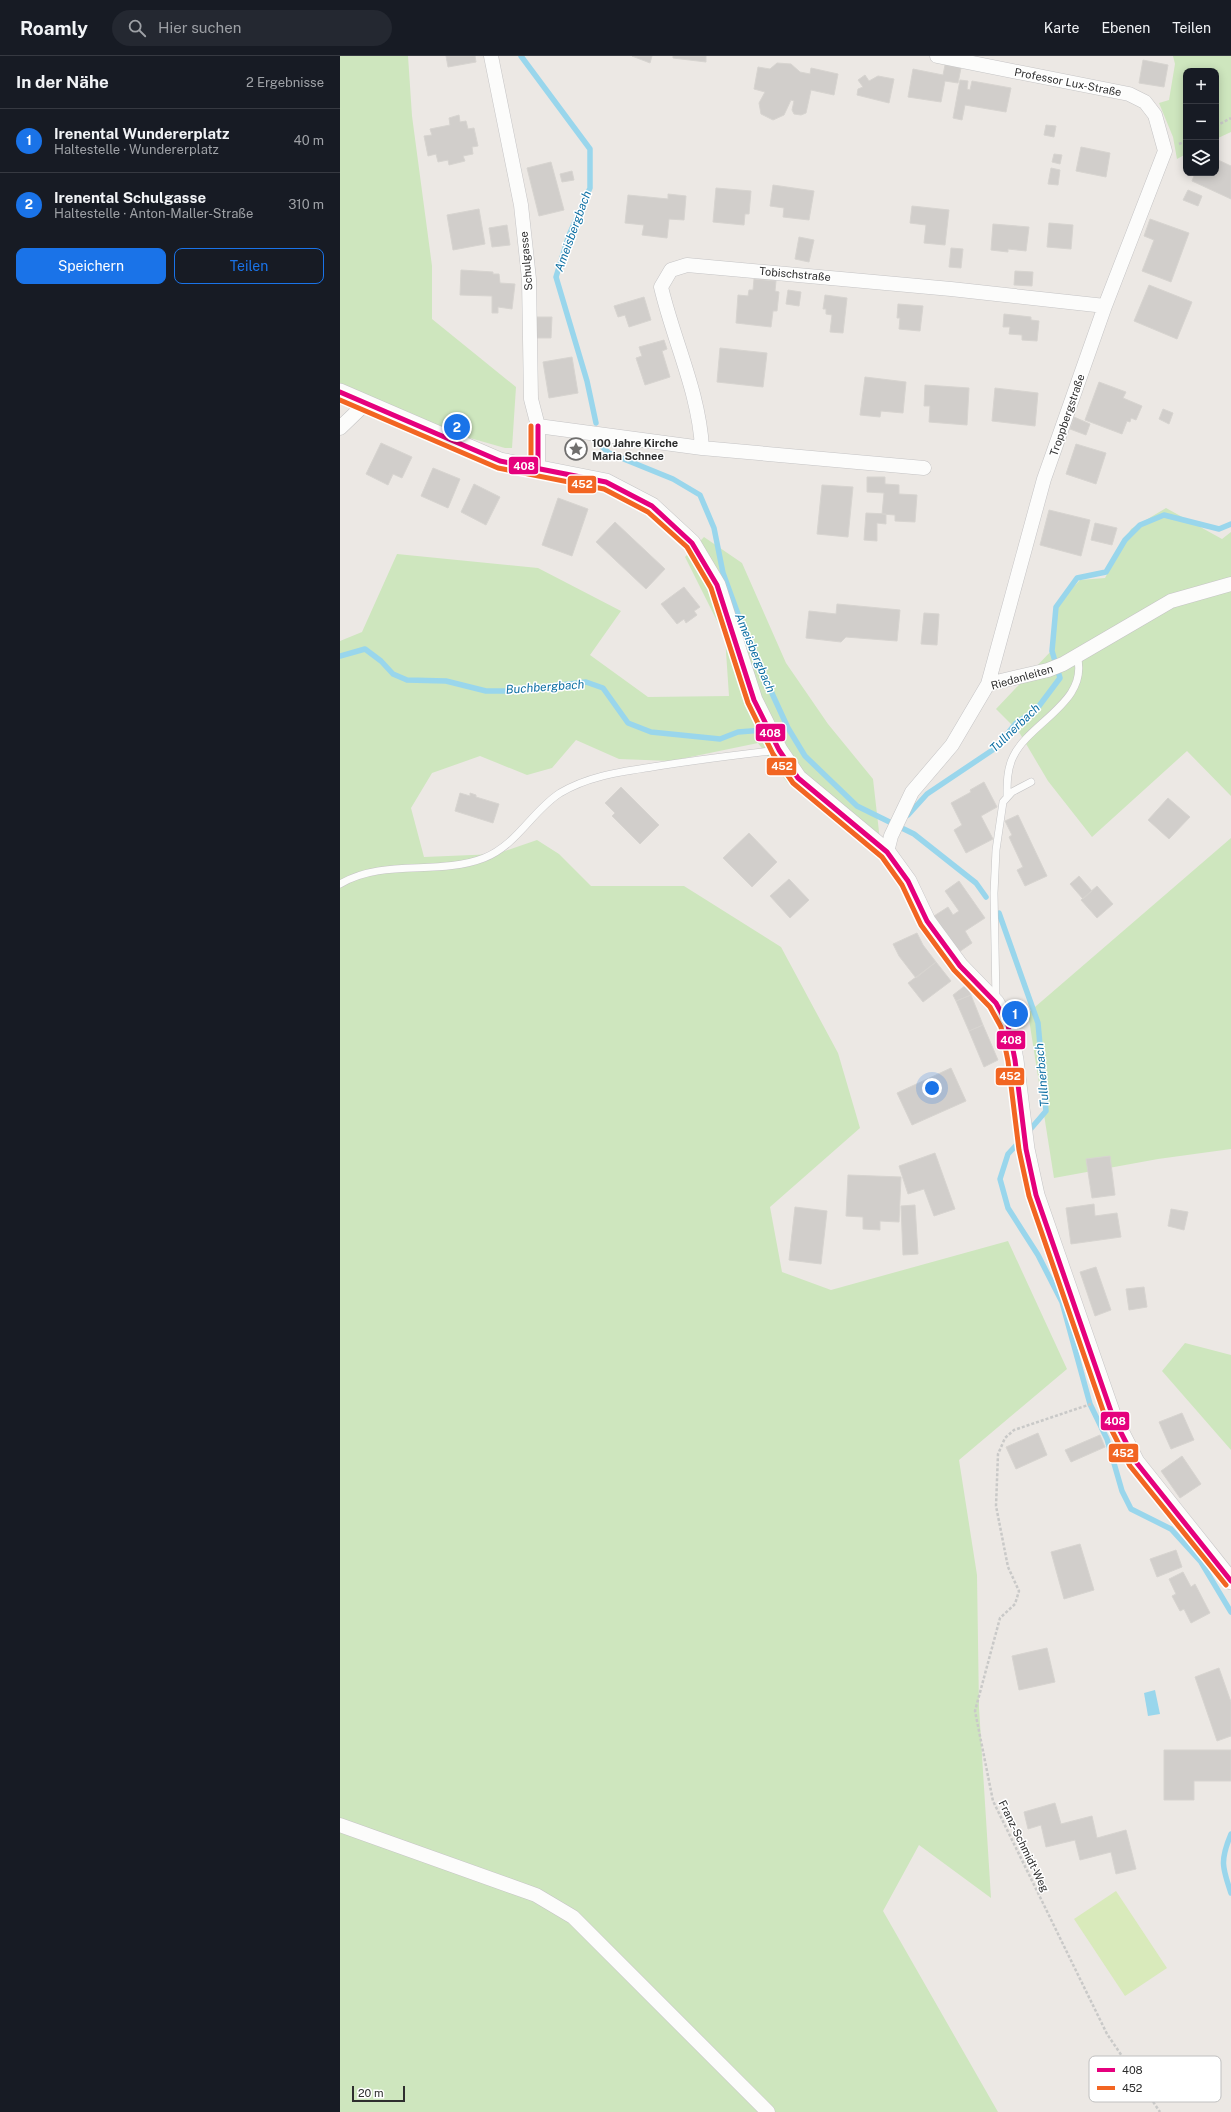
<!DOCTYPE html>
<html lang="de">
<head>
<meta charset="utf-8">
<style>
	:root { --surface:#171b24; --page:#242831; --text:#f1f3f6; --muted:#9ea1a6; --line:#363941; --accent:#1a73e8 }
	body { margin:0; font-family:"Public Sans",sans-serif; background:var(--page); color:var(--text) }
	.controls { position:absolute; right:12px; top:12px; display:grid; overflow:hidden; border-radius:8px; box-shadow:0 2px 10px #0003 }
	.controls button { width:36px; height:36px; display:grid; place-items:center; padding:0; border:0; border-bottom:1px solid var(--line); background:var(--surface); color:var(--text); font:20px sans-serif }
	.scale { position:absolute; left:12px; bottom:10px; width:53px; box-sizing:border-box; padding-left:4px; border:2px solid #2e2e2e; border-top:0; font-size:11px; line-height:14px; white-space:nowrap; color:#2e2e2e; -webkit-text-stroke:3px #fff; paint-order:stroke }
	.you { position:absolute; left:592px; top:1032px; width:14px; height:14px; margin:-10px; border:3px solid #fff; border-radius:50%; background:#1a73e8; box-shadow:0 0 0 6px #1a73e833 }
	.badge { display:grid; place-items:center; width:26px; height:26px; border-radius:50%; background:var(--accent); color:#fff; font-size:13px; font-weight:700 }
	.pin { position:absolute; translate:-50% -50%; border:2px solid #fff; box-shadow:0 1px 4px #0006 }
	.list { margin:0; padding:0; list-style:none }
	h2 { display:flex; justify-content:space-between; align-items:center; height:52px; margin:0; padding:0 16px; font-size:17px }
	h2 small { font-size:13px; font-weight:400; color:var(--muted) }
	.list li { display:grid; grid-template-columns:26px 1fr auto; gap:12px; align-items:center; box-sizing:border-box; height:64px; padding:0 16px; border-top:1px solid var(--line) }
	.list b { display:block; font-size:15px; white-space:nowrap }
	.list p { margin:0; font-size:13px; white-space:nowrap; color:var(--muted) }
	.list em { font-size:13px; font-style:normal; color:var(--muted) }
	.actions { display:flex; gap:8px; padding:12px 16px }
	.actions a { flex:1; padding:9px 0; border:1px solid var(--accent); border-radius:8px; text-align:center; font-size:14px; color:var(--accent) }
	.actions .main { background:var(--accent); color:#fff }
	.icon { flex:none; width:22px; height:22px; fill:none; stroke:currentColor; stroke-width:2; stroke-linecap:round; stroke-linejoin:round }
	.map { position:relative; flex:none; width:891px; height:2056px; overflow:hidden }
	header { display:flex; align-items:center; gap:24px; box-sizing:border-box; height:56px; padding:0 20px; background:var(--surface); border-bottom:1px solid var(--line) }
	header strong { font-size:19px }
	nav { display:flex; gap:22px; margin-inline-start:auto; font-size:14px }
	.search { width:280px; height:36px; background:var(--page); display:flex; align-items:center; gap:10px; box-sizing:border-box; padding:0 14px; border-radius:22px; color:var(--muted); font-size:15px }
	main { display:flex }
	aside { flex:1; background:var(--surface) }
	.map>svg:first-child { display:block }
	.green { fill:#cee6be }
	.pitch { fill:#d9eabb }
	.water { fill:#99d6ec }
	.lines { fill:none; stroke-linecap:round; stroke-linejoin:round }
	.stream { stroke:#99d6ec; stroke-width:5.5 }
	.building { fill:#d1cecb; stroke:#d7d4d0 }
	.service-casing { stroke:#c5c4c5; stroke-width:8 }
	.minor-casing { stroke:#c5c4c5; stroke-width:15 }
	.tertiary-casing { stroke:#c5c4c5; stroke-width:18 }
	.path { stroke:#c9c9c8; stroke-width:2.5; stroke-dasharray:3 2; stroke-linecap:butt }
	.service { stroke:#fcfcfb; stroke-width:7 }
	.minor { stroke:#fcfcfb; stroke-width:14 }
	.tertiary { stroke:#fcfcfb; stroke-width:17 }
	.bus-1-casing { stroke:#fff; stroke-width:8 }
	.bus-2-casing { stroke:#fff; stroke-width:8 }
	.bus-1 { stroke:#e5007d; stroke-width:5 }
	.bus-2 { stroke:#f26522; stroke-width:5 }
	.labels { text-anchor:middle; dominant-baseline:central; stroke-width:3; stroke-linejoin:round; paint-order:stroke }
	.street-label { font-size:11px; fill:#2e2e2e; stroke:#fff }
	.poi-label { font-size:11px; font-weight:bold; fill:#2e2e2e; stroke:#fff; text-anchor:start }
	.water-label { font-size:12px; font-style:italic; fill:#0d6fa3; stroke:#fff }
	.key { fill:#fff; stroke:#c0c0c0; stroke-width:1 }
	.key-label { font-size:11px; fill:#2e2e2e }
	.line-badge { stroke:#fff; stroke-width:1.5 }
	.badge-label { font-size:11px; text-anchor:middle; font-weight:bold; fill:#fff }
</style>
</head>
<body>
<header>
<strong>Roamly</strong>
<div class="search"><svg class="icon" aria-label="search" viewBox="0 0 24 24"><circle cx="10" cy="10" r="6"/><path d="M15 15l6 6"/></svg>Hier suchen</div>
<nav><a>Karte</a><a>Ebenen</a><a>Teilen</a></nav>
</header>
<main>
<aside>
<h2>In der Nähe<small>2 Ergebnisse</small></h2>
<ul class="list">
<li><span class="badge">1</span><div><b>Irenental Wundererplatz</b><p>Haltestelle · Wundererplatz</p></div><em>40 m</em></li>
<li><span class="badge">2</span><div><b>Irenental Schulgasse</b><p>Haltestelle · Anton-Maller-Straße</p></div><em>310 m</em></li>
</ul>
<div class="actions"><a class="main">Speichern</a><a>Teilen</a></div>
</aside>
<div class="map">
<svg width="891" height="2056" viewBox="0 0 891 2056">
	<rect width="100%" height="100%" fill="#ece8e4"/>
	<path class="green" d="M 0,0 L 68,0 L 72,60 L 92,210 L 92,263 L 176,331 L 172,392 L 165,392 L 0,345 Z
		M 833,0 L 891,0 L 891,76 L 876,83 L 876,15 L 846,15 L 846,98 L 837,103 L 833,81 L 819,47 L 829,44 L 835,8 Z
		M 826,452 L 882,483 L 891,476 L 891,740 L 847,695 L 752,781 L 708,725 L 679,676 L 656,653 L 713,593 L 716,549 L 740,524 L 765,522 L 791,473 Z
		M 364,481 L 402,507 L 446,607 L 488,668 L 533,723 L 542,802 L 447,726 L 418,687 L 331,705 L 279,703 L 236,684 L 212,712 L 187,719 L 140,700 L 92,717 L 71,752 L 84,801 L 156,798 L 197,784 L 219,798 L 251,830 L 344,830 L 441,891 L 498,997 L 520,1072 L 430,1151 L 442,1216 L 491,1234 L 668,1185 L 727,1313 L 619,1404 L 637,1519 L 639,1652 L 651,1842 L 579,1789 L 543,1855 L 658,2056 L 0,2056 L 0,585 L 22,576 L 57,498 L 198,512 L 281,555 L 250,599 L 308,641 L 389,640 L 385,581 L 345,501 Z
		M 891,782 L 891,1093 L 818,1103 L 714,1122 L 688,957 Z
		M 845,1287 L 891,1299 L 891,1394 L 822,1315 Z"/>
	<path class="pitch" d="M 776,1835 L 827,1912 L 785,1940 L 734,1863 Z"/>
	<path class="water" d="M 815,1634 L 820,1658 L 808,1660 L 804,1637 Z"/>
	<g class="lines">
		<path class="stream" d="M 181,0 L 250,93 L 250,132 L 229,179 L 216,221 L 247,325 L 256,367
			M 258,387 L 269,397 L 333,423 L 360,439 L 374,472 L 383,517 L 407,583 L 448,672 L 465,700 L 517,750 L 574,778 L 636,827 L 646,841
			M 0,600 L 25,593 L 41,605 L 53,618 L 67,624 L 106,625 L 146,635 L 169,635 L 246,626 L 263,632 L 288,667 L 311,676 L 380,683 L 398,676 L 448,672
			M 568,759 L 587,738 L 657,691 L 676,667 L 696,654 L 720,622 L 712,595 L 716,551 L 737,522 L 766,516 L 785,484 L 800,469 L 824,459 L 879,473 L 891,468
			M 659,857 L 698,967 L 706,1055 L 688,1076
			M 681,1084 L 668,1098 L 660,1123 L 668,1152 L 698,1199 L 722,1246 L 750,1348 L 767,1383 L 782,1435 L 791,1453 L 831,1473 L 861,1506 L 891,1556
			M 891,1778 C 880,1804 882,1811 891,1837"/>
	</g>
	<path class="building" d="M 106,0 L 135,0 L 136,6 L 108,11 Z
		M 292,0 L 312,0 L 310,7 Z
		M 333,0 L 366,0 L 366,6 L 333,2 Z
		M 803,4 L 828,9 L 824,31 L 799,27 Z
		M 437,7 L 451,8 L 460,16 L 470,18 L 471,12 L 498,18 L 494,39 L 471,34 L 466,57 L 461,59 L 454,58 L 452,54 L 454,45 L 451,44 L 444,59 L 433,64 L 421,58 L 419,47 L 425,36 L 414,33 L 418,11 L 430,13 Z
		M 605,9 L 621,12 L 618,27 L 605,25 L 601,46 L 568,41 L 573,13 L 603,19 Z
		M 525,19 L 529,25 L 538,20 L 554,23 L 549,47 L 517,39 L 518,33 L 523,31 L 518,24 Z
		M 620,24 L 628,25 L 627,33 L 630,34 L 632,25 L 671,32 L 666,56 L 625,49 L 622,64 L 613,62 Z
		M 119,59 L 120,66 L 126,65 L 128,73 L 134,72 L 138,90 L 132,91 L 133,98 L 123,100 L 125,105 L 109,109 L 108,104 L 98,106 L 96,98 L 88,100 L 84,80 L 92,79 L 90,73 L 110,69 L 109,62 Z
		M 706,69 L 716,70 L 714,81 L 704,79 Z
		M 741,91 L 770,97 L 766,121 L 736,115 Z
		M 714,98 L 722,99 L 720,108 L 712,106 Z
		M 876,103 L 891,110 L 891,143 L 852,125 L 855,117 L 876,117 Z
		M 211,106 L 224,154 L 199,160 L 187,112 Z
		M 711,112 L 720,114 L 718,129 L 708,128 Z
		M 232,115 L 234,124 L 222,126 L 220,118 Z
		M 433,129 L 474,135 L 469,164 L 443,161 L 444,152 L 430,150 Z
		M 376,132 L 411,135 L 409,158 L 405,158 L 404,169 L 373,166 Z
		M 848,134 L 862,140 L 858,150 L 843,144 Z
		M 328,138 L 346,140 L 344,164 L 329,163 L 327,182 L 302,179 L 304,169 L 285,167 L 288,139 L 328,143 Z
		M 572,150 L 609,154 L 605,189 L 584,187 L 586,169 L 570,167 Z
		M 139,153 L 145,188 L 113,194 L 107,159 Z
		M 810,163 L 849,177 L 831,226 L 802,215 L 814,184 L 804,180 Z
		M 709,167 L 733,169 L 731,193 L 707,191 Z
		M 653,168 L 689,171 L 686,195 L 668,193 L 668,196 L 651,194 Z
		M 167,169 L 170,189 L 152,191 L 149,172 Z
		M 459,181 L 474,184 L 469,206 L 455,203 Z
		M 611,192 L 623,193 L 621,212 L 609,211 Z
		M 121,214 L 153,216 L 153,218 L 159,218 L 160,227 L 175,228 L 172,253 L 158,251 L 158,257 L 152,257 L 152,240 L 120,239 Z
		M 675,215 L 693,216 L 692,230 L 674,229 Z
		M 414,223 L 436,225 L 435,235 L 439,236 L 437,255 L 433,255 L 431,271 L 396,267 L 398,239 L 408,240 L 409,234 L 413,234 Z
		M 809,229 L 852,246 L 837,283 L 794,265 Z
		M 448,234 L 461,236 L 459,250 L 446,248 Z
		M 485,239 L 507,242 L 503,277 L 490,276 L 492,259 L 486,258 L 486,253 L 483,253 Z
		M 304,241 L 311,264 L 289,271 L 285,259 L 278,261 L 274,250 Z
		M 558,248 L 583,250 L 580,275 L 559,273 L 560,262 L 557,262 Z
		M 664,258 L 691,261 L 691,264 L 699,265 L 697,285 L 682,284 L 682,279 L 669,278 L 670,271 L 663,271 Z
		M 196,261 L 212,261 L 211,282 L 196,282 Z
		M 324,284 L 327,293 L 322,295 L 330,321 L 305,329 L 296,302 L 302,300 L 299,291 Z
		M 380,292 L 427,297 L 423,331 L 377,326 Z
		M 232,301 L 238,337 L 209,342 L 203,306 Z
		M 525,321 L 566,326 L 563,357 L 541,355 L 540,361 L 520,359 Z
		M 759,326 L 786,336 L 783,342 L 802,350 L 796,364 L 791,362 L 790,366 L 787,365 L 782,378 L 745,364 Z
		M 585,329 L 629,332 L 627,369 L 589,366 L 590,350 L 584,350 Z
		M 655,332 L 698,337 L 695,370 L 652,365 Z
		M 823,353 L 833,357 L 829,368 L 819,363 Z
		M 734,361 L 750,368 L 746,379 L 730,373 Z
		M 41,387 L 72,401 L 62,422 L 53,418 L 48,429 L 26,418 Z
		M 736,388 L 766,397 L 756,428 L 726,418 Z
		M 93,412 L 120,423 L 108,452 L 81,440 Z
		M 527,421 L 545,421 L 545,428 L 559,429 L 559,438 L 577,439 L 575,466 L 555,465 L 555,459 L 542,458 L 544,437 L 527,436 Z
		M 134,428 L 160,441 L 146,469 L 121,456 Z
		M 482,429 L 513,431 L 508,481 L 477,478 Z
		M 218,442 L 248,453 L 232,500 L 202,489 Z
		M 709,454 L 750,464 L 741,500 L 700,489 Z
		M 526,457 L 546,458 L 546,468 L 537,467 L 537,485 L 524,484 Z
		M 275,466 L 325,513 L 306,533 L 256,486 Z
		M 755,467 L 777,472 L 772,489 L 751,484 Z
		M 344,531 L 360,551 L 354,555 L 357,559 L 346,567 L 344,563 L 337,568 L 321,548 Z
		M 497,548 L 560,554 L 557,585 L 506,581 L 501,586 L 466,582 L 469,555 L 496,558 Z
		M 584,557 L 599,558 L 597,589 L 581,588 Z
		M 644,726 L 657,751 L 641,760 L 653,783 L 626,797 L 614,774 L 622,769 L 611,747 L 631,736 L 630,734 Z
		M 281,731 L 319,769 L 300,788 L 272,760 L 275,757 L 265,747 Z
		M 120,737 L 130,740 L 130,737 L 136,739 L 136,741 L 159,748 L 153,767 L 115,755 Z
		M 828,742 L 850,761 L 829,783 L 808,764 Z
		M 678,759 L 707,820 L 685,830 L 677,814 L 683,811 L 669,781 L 672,779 L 665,765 Z
		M 409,777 L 437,806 L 412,831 L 383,802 Z
		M 739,820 L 752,835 L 743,843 L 730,828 Z
		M 449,823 L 469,844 L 450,862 L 430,840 Z
		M 619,825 L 645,862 L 625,875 L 632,887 L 619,896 L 594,860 L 608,851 L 613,859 L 619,855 L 605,835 Z
		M 757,830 L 773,848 L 757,862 L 741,844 Z
		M 577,877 L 583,889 L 596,906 L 576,922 L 559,900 L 553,888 Z
		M 596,906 L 611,925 L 583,946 L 568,927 Z
		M 626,929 L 631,939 L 616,945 L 613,939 Z
		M 631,939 L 643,969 L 629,975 L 616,945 Z
		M 643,969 L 658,1004 L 644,1011 L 629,975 Z
		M 611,1012 L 626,1045 L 572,1069 L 557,1037 Z
		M 595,1097 L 615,1153 L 594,1160 L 584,1133 L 568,1138 L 559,1110 Z
		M 770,1100 L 775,1139 L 752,1142 L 746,1103 Z
		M 508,1119 L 561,1121 L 559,1166 L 540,1165 L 540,1174 L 523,1173 L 523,1161 L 506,1160 Z
		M 754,1148 L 755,1160 L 777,1157 L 781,1181 L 731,1188 L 726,1152 Z
		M 575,1149 L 578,1198 L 563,1199 L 561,1150 Z
		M 455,1151 L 487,1155 L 481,1208 L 449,1204 Z
		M 831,1153 L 848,1156 L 844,1174 L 828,1170 Z
		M 756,1211 L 771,1254 L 755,1260 L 740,1216 Z
		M 804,1231 L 807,1251 L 789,1254 L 786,1233 Z
		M 842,1357 L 854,1384 L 831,1393 L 819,1366 Z
		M 698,1377 L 707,1399 L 676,1413 L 666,1391 Z
		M 760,1379 L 765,1391 L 731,1406 L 725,1394 Z
		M 842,1400 L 861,1428 L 840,1442 L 821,1415 Z
		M 740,1488 L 754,1534 L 724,1543 L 711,1496 Z
		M 836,1494 L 842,1511 L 817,1521 L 810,1503 Z
		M 843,1516 L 851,1531 L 855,1528 L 870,1557 L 851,1567 L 844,1553 L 840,1555 L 832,1540 L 836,1538 L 829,1523 Z
		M 707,1592 L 715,1626 L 679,1634 L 672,1600 Z
		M 879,1612 L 891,1646 L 891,1680 L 877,1685 L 855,1621 Z
		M 824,1694 L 891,1694 L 891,1725 L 854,1725 L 854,1744 L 824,1744 Z
		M 715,1747 L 721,1768 L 752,1760 L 757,1782 L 786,1774 L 796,1813 L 776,1818 L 771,1796 L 740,1804 L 735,1784 L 706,1791 L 701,1769 L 688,1773 L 684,1756 Z"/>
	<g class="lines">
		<g class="service-casing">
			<path id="service" d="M 667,741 C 667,728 667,713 673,701 C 689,666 750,646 737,600
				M 0,828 C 44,802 98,820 144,802 C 177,789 192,755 220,737 C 248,720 280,716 312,711 C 354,704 397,699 439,694
				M 656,944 L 654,837 L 656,794 L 663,746 L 672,736 L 691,726"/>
		</g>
		<g class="minor-casing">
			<path id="minor" d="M 151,0 L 181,149 L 189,223 L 191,343 L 198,370 L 198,413
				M 198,370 L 362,392 C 359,336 334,286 321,231 L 331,214 L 347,209 L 611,233 L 765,250
				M 0,372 L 26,347
				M 362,392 L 584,412
				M 648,628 L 708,614 L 723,608 L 831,545 L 891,528
				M 547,796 L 551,780 L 572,736 L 612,689 L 648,628 L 704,423 L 765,250 L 825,95 L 815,59 L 805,46 L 789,38 L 597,0
				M 0,1769 L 196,1839 L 233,1861 L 428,2056"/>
		</g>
		<g class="tertiary-casing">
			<path id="tertiary" d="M 0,336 L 160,405 L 266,426 L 312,450 L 352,487 L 377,529 L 414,644 L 439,694 L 458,722 L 547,796 L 568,825 L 587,865 L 620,910 L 656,947 L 668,969 L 675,1004 L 686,1093 L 696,1139 L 773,1361 L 796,1406 L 891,1525"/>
		</g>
		<path class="path" d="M 876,70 L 891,62
			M 839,88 L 846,85
			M 751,1348 L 674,1374 L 665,1382 L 658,1398 L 656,1450 L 668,1511 L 679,1535 L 675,1548 L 660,1562 L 635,1655 L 653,1745 L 767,1978 L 820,2056"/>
		<use href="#service" class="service"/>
		<use href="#minor" class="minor"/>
		<use href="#tertiary" class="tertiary"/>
		<g class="bus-1-casing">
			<path id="bus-1" d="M 0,336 L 160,405 L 266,426 L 312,450 L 352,487 L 377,529 L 414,644 L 439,694 L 458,722 L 547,796 L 568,825 L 587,865 L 620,910 L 656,947 L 668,969 L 675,1004 L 686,1093 L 696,1139 L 773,1361 L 796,1406 L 891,1525
				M 198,370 L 198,413"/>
		</g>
		<g class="bus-2-casing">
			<path id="bus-2" d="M 0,344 L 158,412 L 264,433 L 308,456 L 347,491 L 371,532 L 408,647 L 433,698 L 453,727 L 542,801 L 562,829 L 581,869 L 614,914 L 650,951 L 661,971 L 668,1005 L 679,1094 L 689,1140 L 766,1363 L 790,1410 L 886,1529
				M 191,370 L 191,413"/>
		</g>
		<use href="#bus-1" class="bus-1"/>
		<use href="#bus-2" class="bus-2"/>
	</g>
	<defs>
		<g id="sight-ring" transform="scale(1.15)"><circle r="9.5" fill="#fff" stroke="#706f6e" stroke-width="1.5"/><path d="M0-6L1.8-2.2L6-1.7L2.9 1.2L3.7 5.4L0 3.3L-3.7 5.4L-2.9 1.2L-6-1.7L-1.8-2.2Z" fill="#706f6e"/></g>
	</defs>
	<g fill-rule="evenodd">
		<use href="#sight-ring" x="236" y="393"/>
	</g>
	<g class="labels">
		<g class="street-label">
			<text transform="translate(728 26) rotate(11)">Professor Lux-Straße</text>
			<text transform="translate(186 205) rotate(-95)">Schulgasse</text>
			<text transform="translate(455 218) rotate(5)">Tobischstraße</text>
			<text transform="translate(727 359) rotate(-71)">Troppbergstraße</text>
			<text transform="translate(682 621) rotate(-16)">Riedanleiten</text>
			<text transform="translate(684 1790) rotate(64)">Franz-Schmidt-Weg</text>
		</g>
		<g class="poi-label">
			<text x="252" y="387">100 Jahre Kirche<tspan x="252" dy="13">Maria Schnee</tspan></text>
		</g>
		<g class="water-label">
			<text transform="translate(233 175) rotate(-70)">Ameisbergbach</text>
			<text transform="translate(415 597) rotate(67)">Ameisbergbach</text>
			<text transform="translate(205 631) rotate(-4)">Buchbergbach</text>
			<text transform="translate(675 672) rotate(-44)">Tullnerbach</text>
			<text transform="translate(702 1019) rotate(-95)">Tullnerbach</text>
		</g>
	</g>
	<rect x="749" y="2000" width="132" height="46" rx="6" class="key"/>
	<rect x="757" y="2012" width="18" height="4" fill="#e5007d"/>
	<rect x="757" y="2030" width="18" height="4" fill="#f26522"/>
	<g class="key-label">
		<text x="782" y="2018">408</text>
		<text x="782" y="2036">452</text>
	</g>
	<g class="line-badge">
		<rect x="168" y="400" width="31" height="19" rx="4" fill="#e5007d"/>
		<rect x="227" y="419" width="30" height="19" rx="4" fill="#f26522"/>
		<rect x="415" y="667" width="31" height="19" rx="4" fill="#e5007d"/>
		<rect x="426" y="701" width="31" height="19" rx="4" fill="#f26522"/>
		<rect x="656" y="974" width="30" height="20" rx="4" fill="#e5007d"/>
		<rect x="655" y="1011" width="30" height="19" rx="4" fill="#f26522"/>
		<rect x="760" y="1355" width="30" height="20" rx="4" fill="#e5007d"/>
		<rect x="768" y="1387" width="31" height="20" rx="4" fill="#f26522"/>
	</g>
	<g class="badge-label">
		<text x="184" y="414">408</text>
		<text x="242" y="432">452</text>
		<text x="430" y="681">408</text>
		<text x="442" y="714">452</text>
		<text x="671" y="988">408</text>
		<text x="670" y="1024">452</text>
		<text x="775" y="1369">408</text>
		<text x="783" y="1401">452</text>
	</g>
</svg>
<div class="controls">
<button>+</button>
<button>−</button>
<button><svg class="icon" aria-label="layers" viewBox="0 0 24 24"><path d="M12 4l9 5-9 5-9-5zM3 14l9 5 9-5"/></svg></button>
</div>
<div class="scale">20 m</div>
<div class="you"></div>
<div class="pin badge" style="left:675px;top:958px">1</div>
<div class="pin badge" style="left:117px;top:371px">2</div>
</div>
</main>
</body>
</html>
